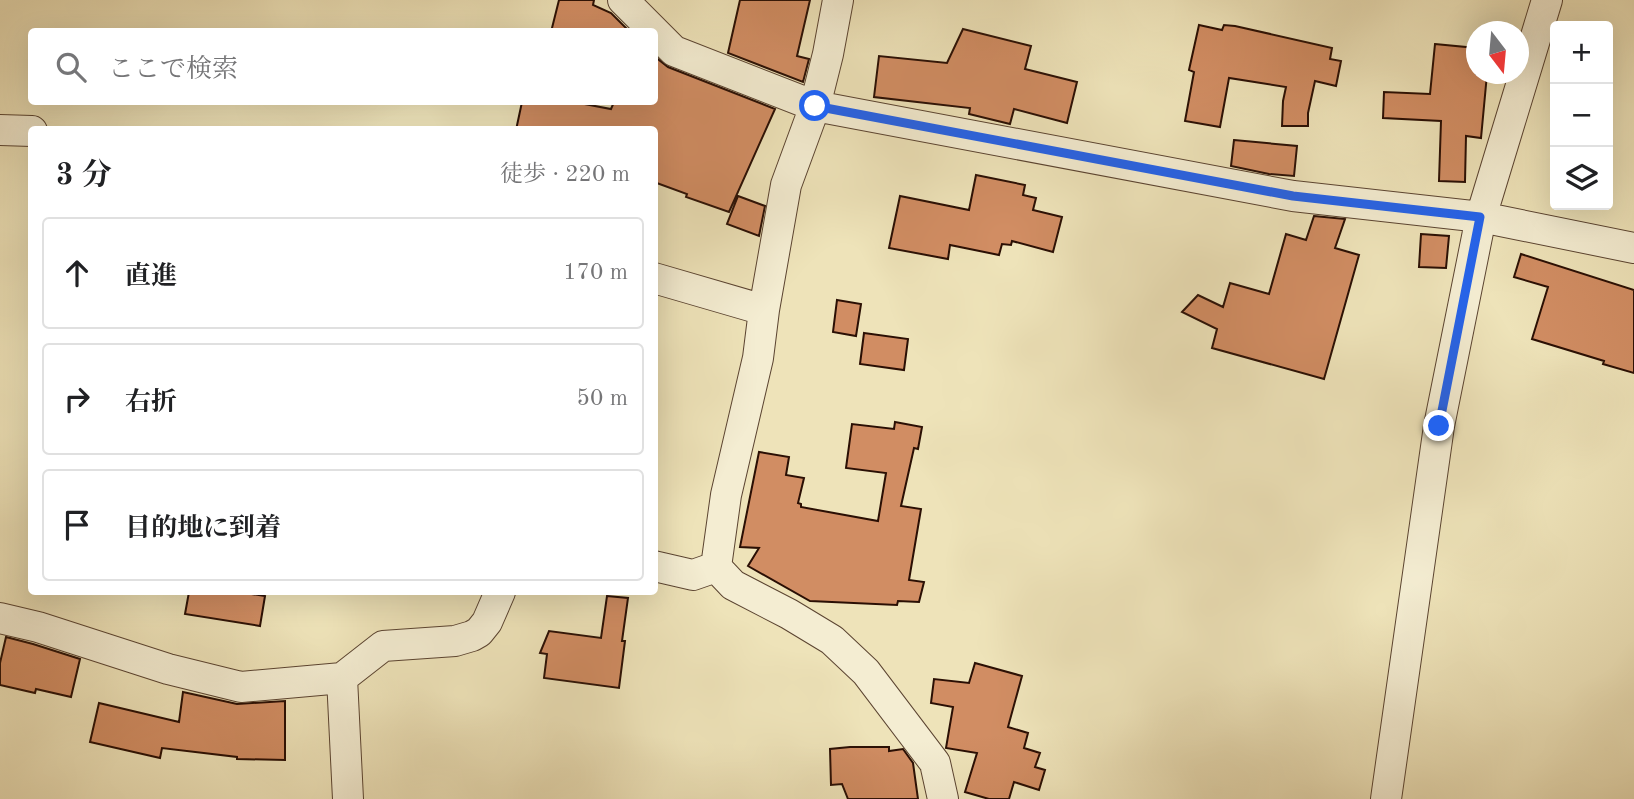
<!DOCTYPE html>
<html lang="ja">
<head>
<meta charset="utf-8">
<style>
	:root { --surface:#fff; --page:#f2f2f2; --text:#202124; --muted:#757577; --line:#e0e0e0 }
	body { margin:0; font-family:"Old Standard TT","Noto Serif JP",serif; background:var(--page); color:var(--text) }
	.controls { position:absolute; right:21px; top:21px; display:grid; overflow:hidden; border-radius:7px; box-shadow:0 7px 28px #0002 }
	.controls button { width:63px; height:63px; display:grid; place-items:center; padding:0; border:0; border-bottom:2px solid var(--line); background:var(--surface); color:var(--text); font:35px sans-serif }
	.compass { position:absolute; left:1466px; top:21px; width:63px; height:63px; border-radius:50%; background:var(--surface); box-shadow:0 7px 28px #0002; rotate:164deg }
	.stop { position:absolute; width:21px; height:21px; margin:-16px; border:5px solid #2563eb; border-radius:50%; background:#fff }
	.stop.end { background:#2563eb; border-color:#fff; box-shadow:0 2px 7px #0008 }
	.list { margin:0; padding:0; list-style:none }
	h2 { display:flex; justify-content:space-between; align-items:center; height:91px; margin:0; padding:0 28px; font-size:30px }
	h2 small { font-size:23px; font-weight:400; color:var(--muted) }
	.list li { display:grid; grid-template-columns:46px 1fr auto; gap:21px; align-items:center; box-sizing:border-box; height:112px; margin:0 14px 14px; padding:0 14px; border:2px solid var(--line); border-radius:7px }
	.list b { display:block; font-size:26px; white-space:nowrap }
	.list em { font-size:23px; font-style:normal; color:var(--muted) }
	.icon { flex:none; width:38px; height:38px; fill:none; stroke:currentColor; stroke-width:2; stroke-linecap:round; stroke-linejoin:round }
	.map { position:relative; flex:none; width:1634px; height:799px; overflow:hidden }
	.search { position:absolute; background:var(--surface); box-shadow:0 7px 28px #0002; left:28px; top:28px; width:630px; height:77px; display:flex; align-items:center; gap:18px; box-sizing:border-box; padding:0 24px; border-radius:7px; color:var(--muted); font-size:26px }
	.panel { position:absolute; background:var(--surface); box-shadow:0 7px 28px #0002; left:28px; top:126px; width:630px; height:469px; border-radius:7px }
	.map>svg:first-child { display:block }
	.building { fill:#d18d63; stroke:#2a0f04; stroke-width:2 }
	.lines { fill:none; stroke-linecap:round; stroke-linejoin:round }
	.street-casing { stroke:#5b4431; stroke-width:32 }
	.street { stroke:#f4edd2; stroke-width:30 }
	.route { stroke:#2563eb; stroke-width:9 }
</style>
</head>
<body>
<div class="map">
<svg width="1634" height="799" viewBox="0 0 1634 799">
	<rect width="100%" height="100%" fill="#eee3b9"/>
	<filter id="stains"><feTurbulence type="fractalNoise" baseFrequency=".00286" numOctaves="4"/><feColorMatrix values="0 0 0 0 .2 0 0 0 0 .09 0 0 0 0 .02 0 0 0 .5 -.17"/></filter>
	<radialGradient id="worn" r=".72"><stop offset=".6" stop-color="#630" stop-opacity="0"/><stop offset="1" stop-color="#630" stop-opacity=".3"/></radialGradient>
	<path class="building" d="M 559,0 L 594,0 L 593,5 L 611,13 L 630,32 L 551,32 Z
		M 740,0 L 810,0 L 797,56 L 809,59 L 803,82 L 728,53 Z
		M 1199,25 L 1222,30 L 1224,25 L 1235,26 L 1332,48 L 1330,59 L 1341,61 L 1336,86 L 1315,81 L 1308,113 L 1308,126 L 1282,126 L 1283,101 L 1286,87 L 1229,78 L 1220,127 L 1185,121 L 1194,72 L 1189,70 Z
		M 963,29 L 1031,46 L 1025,69 L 1077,82 L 1067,123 L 1014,109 L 1010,124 L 969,114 L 970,108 L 874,97 L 879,56 L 947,63 Z
		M 1435,44 L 1476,48 L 1476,74 L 1487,74 L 1481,138 L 1466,136 L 1465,182 L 1439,181 L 1441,121 L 1383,118 L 1384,92 L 1430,94 Z
		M 654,56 L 668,67 L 775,109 L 729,212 L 686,197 L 687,194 L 654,182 L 654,130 L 516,130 L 522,102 L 574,102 L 611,109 L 614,102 L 654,102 Z
		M 1234,140 L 1297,146 L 1294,176 L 1269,174 L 1231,166 Z
		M 976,175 L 1025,185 L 1023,195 L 1036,198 L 1033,210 L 1062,217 L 1053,252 L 1012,241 L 1011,245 L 1002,244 L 999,255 L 950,245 L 948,259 L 889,248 L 900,196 L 969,210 Z
		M 738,196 L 765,206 L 759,236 L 727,224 Z
		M 1314,216 L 1345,219 L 1335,248 L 1359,255 L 1324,379 L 1212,348 L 1217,329 L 1182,312 L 1198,295 L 1223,307 L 1230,283 L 1269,294 L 1286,234 L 1306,240 Z
		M 1421,234 L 1449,236 L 1446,268 L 1419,267 Z
		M 1521,254 L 1634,290 L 1634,373 L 1603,364 L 1604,361 L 1532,339 L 1548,287 L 1514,277 Z
		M 837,300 L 861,304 L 856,336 L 833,332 Z
		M 864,333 L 908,339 L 904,370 L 860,364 Z
		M 895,422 L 922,427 L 918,449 L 914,448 L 901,506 L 921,509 L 909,580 L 924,582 L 919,602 L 898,601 L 897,605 L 810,601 L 748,566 L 759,548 L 740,547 L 759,452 L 789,457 L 786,475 L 804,478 L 798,503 L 801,504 L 801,507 L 878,521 L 886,473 L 846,468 L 852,424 L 894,429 Z
		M 189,592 L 239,592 L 265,596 L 260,626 L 185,614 Z
		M 607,596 L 628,598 L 622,641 L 625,641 L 619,688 L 544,678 L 547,654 L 540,653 L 549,631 L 601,638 Z
		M 6,637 L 33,644 L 80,659 L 71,697 L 36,689 L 35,693 L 0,685 L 0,663 Z
		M 975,663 L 1022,676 L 1008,727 L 1028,733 L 1024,748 L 1040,753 L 1035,767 L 1045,770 L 1039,790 L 1014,782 L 1009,799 L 989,799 L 965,792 L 977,753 L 946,748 L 953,707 L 931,703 L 934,679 L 969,683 Z
		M 183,692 L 237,704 L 285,701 L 285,760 L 237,759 L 237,757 L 162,748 L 160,758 L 90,742 L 99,703 L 179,722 Z
		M 850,747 L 889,747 L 889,751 L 903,749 L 913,763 L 918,799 L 848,799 L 842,784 L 831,785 L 830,749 Z"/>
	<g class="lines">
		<g class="street-casing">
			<path id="street" d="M 623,0 L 674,51 L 815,106 L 1293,196 L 1481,217 L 1634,248
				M 0,130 L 32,131
				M 654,278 L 764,310
				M 654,566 L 693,575 L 716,567
				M 716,567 L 726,495 L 758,358 L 764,310 L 786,185 L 815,106 L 828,54 L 838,0
				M 716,567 L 733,585 L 789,614 L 832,640 L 866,672 L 935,763 L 943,799
				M 0,618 L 38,627 L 168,669 L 241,687 L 342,678 L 383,646 L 455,641 L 472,636 L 479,632 L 487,622 L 500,592
				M 342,678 L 348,799
				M 1386,799 L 1439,426 L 1481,217 L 1547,0"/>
		</g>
		<use href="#street" class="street"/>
	</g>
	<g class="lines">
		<path class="route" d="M 815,106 L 1293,196 L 1480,217 L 1439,426"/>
	</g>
	<rect width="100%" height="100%" filter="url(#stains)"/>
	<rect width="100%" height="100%" fill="url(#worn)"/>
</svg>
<div class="controls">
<button>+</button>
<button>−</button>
<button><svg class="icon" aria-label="layers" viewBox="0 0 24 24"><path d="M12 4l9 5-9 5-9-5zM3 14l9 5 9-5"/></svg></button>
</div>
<svg class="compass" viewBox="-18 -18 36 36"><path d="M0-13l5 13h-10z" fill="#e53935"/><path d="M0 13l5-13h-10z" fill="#757577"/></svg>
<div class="stop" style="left:815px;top:106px"></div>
<div class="stop end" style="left:1439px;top:426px"></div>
<div class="search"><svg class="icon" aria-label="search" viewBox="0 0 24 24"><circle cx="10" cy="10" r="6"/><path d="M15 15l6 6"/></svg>ここで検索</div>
<section class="panel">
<h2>3 分<small>徒歩 · 220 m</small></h2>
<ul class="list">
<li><svg class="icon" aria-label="ahead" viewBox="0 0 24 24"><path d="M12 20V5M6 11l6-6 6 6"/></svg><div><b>直進</b></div><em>170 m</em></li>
<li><svg class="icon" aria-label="right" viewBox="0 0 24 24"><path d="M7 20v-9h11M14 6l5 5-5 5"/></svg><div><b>右折</b></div><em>50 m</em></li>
<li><svg class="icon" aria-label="arrive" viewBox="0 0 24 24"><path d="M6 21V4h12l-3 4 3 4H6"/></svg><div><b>目的地に到着</b></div></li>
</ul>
</section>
</div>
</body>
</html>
